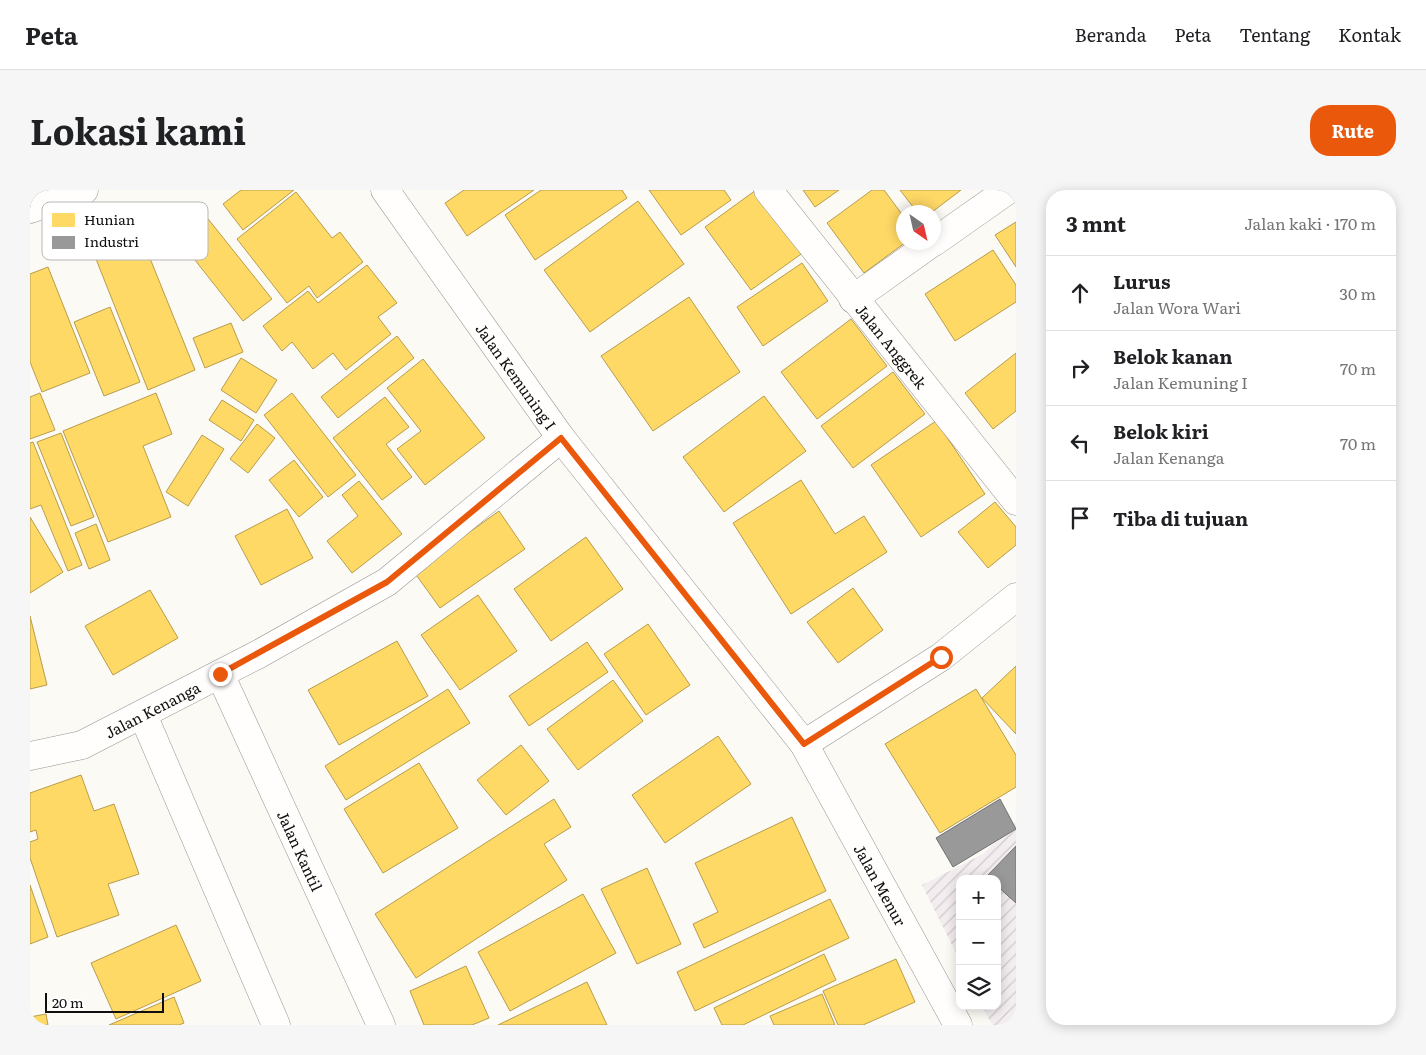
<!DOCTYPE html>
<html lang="id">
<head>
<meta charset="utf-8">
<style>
	:root { --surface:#fff; --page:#f6f6f6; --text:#202124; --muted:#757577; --line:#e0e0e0; --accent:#ea580c }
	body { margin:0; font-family:Literata,serif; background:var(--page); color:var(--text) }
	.controls { position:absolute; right:15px; bottom:15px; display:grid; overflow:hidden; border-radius:10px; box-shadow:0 2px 12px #0003 }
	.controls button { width:45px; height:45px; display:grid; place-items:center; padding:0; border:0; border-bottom:1px solid var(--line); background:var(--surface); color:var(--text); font:25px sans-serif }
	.compass { position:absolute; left:866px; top:15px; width:45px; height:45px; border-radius:50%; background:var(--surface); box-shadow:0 2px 12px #0003; rotate:146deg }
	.scale { position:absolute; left:15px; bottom:12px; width:119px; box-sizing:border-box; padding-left:5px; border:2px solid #0f0f0f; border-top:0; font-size:14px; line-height:18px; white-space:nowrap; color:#0f0f0f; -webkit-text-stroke:4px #fff; paint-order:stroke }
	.stop { position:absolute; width:15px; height:15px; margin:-11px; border:4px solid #ea580c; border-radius:50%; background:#fff }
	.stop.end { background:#ea580c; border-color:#fff; box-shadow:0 1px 5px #0008 }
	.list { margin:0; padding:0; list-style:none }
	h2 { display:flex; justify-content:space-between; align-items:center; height:65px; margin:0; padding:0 20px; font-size:21px }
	h2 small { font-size:16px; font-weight:400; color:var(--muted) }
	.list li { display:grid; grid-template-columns:32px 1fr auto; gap:15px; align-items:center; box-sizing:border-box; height:75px; padding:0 20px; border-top:1px solid var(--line) }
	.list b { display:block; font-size:19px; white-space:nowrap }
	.list p { margin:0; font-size:16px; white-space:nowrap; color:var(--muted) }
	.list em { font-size:16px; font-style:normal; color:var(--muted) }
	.icon { flex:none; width:28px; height:28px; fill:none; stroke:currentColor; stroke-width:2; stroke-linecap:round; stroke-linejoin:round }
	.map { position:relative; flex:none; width:986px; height:835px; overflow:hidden; border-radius:20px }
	header { display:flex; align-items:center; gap:30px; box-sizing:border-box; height:70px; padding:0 25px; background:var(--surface); border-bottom:1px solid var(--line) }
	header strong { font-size:24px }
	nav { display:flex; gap:28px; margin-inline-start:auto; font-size:18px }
	.intro { display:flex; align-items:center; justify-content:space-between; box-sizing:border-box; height:120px; padding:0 30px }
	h1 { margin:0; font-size:35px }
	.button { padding:12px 22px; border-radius:20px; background:var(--accent); color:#fff; font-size:18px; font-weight:700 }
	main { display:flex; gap:30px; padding:0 30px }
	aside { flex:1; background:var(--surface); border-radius:20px; box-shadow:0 2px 12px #0003 }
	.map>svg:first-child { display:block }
	.industrial { fill:url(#industrial-furrows) }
	.homes { fill:#ffd966; stroke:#b79c4c }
	.industry { fill:#999; stroke:#707070 }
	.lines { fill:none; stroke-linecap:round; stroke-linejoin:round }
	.street-casing { stroke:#969592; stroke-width:29 }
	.street { stroke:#fffefd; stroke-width:28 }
	.route { stroke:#ea580c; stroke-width:6 }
	.labels { text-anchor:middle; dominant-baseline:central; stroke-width:5; stroke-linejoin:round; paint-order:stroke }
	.street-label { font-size:15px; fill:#0f0f0f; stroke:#fff }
	.key { fill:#fff; stroke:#b7b7b7; stroke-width:1 }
	.key-label { font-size:14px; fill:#0f0f0f }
</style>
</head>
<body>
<header>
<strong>Peta</strong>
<nav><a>Beranda</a><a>Peta</a><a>Tentang</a><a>Kontak</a></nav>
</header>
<div class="intro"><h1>Lokasi kami</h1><a class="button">Rute</a></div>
<main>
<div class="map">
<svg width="986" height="835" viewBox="0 0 986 835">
	<defs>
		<pattern id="industrial-furrows" width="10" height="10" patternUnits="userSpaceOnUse" patternTransform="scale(1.25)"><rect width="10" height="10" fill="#f3edf0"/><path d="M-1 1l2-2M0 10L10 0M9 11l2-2" fill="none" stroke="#cfcacd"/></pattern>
	</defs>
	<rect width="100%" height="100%" fill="#fcfaf4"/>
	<path class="industrial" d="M 986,632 L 986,835 L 962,835 L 952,816 L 967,816 L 967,689 L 930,689 L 930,771 L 892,695 L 953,664 Z"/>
	<path class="homes" d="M 211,0 L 264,0 L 213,40 L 193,14 Z
		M 434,0 L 504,0 L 437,46 L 415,13 Z
		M 511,0 L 592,0 L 597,8 L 505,70 L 475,25 Z
		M 619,0 L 694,0 L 701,10 L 651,45 Z
		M 726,0 L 774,62 L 721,100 L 675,37 Z
		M 773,0 L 809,0 L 785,17 Z
		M 842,0 L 854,0 L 874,27 L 874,52 L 876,52 L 834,83 L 797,33 Z
		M 870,0 L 931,0 L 902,22 L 887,22 Z
		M 266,2 L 302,48 L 310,42 L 333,72 L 287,108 L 279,96 L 257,113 L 207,49 Z
		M 608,11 L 654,74 L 560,142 L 514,80 Z
		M 167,15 L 242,109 L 213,131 L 139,37 Z
		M 986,32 L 986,77 L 965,45 Z
		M 111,46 L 165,180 L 118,200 L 64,64 Z
		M 963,60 L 986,95 L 986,112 L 925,151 L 895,104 Z
		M 772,73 L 798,111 L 733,156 L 707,117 Z
		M 337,75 L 367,113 L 348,127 L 361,144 L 316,180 L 303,163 L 283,179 L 262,152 L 252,161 L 233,136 L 278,101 L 288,113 Z
		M 18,77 L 60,183 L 12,202 L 0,172 L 0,84 Z
		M 659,107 L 710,182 L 623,241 L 571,166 Z
		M 80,117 L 110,192 L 74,206 L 44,132 Z
		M 821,129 L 857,176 L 787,229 L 751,182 Z
		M 201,133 L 213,162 L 175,178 L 163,148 Z
		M 367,146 L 384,168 L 308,228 L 291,207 Z
		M 986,163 L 986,221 L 963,239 L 935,203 Z
		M 211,168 L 247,190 L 226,223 L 191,200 Z
		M 393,169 L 455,248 L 395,295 L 367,259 L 391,241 L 357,198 Z
		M 863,182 L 895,224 L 823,278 L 791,236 Z
		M 10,203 L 25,240 L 0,249 L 0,207 Z
		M 126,203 L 142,244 L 113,256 L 141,327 L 78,352 L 33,241 Z
		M 262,203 L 326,285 L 298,307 L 234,225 Z
		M 734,206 L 776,261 L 694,322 L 653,267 Z
		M 355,207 L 379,237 L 356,254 L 382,287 L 352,310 L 303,248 Z
		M 192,210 L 224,230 L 211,251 L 179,230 Z
		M 906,231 L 955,304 L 891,347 L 841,275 Z
		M 227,234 L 245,248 L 218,283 L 200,269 Z
		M 31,243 L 64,327 L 41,336 L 7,252 Z
		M 172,245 L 194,259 L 158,316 L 136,302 Z
		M 3,252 L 52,375 L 38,381 L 11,315 L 0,319 L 0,253 Z
		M 264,270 L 293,307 L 269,327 L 239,290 Z
		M 771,290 L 805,344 L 834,326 L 857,362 L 761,424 L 703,333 Z
		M 329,291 L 372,344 L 322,383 L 297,351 L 328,326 L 312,305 Z
		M 965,312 L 986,337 L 986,355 L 958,378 L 928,342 Z
		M 257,319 L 283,368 L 231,395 L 205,346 Z
		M 469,321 L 495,359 L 410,418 L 384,382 Z
		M 0,327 L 33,382 L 0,403 Z
		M 66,334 L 80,370 L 59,379 L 45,343 Z
		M 556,347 L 593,399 L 521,451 L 484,399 Z
		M 823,398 L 853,440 L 808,473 L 777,432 Z
		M 120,400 L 148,448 L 83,485 L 55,436 Z
		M 448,405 L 487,461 L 430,500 L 391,445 Z
		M 0,426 L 17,495 L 0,499 Z
		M 618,434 L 660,495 L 616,525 L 574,464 Z
		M 367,451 L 398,506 L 309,555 L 278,500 Z
		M 557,452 L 578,482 L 499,536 L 479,506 Z
		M 986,476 L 986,544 L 952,508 Z
		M 583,490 L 613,531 L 548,580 L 517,539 Z
		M 418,499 L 440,533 L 316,610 L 295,576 Z
		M 946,499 L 986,565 L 986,597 L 910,643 L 855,554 Z
		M 688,546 L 721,594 L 635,653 L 602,605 Z
		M 491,555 L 519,591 L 476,625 L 447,590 Z
		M 389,573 L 428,638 L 353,683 L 314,619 Z
		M 51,585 L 64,621 L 84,614 L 109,684 L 78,694 L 89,725 L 27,747 L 0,668 L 0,652 L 8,649 L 6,640 L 0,642 L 0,603 Z
		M 524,609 L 541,637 L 514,654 L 537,690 L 386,788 L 345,724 Z
		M 762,627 L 796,701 L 674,758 L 663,734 L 688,722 L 665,673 Z
		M 617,678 L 651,754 L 607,774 L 571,699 Z
		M 0,695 L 18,747 L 0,754 Z
		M 553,704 L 586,763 L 480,821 L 448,762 Z
		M 800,709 L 819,748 L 665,821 L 647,782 Z
		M 146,735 L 171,791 L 86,829 L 61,773 Z
		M 794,764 L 806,790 L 713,835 L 692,835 L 684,818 Z
		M 866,769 L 885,812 L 833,835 L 808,835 L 793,801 Z
		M 436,776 L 459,828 L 442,835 L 394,835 L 380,801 Z
		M 557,792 L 577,835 L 468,835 Z
		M 792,804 L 805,835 L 744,835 L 740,826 Z
		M 144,807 L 154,833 L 149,835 L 79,835 Z
		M 16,824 L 18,835 L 0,835 L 0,827 Z"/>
	<path class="industry" d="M 970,609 L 986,639 L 923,677 L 906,648 Z
		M 986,656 L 986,713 L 967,696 L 967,689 L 959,689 L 957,686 Z"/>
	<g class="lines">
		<g class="street-casing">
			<g id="street">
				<path id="s1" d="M 355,0 L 531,248 L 774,554 L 928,835"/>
				<path id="s2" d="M 738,0 L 986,311"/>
				<path d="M 0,19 L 54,0"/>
				<path d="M 904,52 L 978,0"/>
				<path d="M 823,109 L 903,52"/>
				<path id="s3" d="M 190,484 L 351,835"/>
				<path d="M 113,525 L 246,835"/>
				<path d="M 774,554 L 911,467 L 986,407"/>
				<path id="s4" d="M 0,566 L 52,555 L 227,465 L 357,392 L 531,248"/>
			</g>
		</g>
		<use href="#street" class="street"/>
	</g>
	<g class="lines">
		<path class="route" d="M 190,484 L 357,392 L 531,248 L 774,554 L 911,467"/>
	</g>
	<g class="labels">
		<g class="street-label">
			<text stroke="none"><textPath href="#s2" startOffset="199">Jalan Anggrek</textPath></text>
			<text stroke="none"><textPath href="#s1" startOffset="228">Jalan Kemuning I</textPath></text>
			<text stroke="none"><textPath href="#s4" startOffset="132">Jalan Kenanga</textPath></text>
			<text stroke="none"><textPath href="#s3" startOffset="194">Jalan Kantil</textPath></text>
			<text stroke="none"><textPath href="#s1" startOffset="855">Jalan Menur</textPath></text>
		</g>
	</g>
	<rect x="12" y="12" width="166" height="58" rx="8" class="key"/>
	<rect x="22" y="23" width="23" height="14" fill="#ffd966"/>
	<rect x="22" y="46" width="23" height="13" fill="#999"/>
	<g class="key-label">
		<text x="54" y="35">Hunian</text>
		<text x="54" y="57">Industri</text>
	</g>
</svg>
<div class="controls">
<button>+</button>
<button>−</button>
<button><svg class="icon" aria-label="layers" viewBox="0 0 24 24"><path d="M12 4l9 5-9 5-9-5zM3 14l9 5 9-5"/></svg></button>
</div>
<svg class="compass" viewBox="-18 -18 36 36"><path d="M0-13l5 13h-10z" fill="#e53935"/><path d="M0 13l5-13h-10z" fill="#757577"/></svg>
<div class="scale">20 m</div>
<div class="stop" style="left:911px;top:467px"></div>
<div class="stop end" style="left:190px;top:484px"></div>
</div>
<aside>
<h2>3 mnt<small>Jalan kaki · 170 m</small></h2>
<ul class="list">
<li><svg class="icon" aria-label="ahead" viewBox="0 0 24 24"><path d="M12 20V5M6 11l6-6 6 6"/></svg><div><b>Lurus</b><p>Jalan Wora Wari</p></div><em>30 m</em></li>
<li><svg class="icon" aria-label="right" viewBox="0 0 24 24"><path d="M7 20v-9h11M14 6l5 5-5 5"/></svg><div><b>Belok kanan</b><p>Jalan Kemuning I</p></div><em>70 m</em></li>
<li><svg class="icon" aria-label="left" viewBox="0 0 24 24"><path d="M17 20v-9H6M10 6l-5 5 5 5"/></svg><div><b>Belok kiri</b><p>Jalan Kenanga</p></div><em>70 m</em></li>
<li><svg class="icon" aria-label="arrive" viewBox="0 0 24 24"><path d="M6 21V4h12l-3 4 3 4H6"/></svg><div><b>Tiba di tujuan</b></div></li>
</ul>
</aside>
</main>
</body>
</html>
